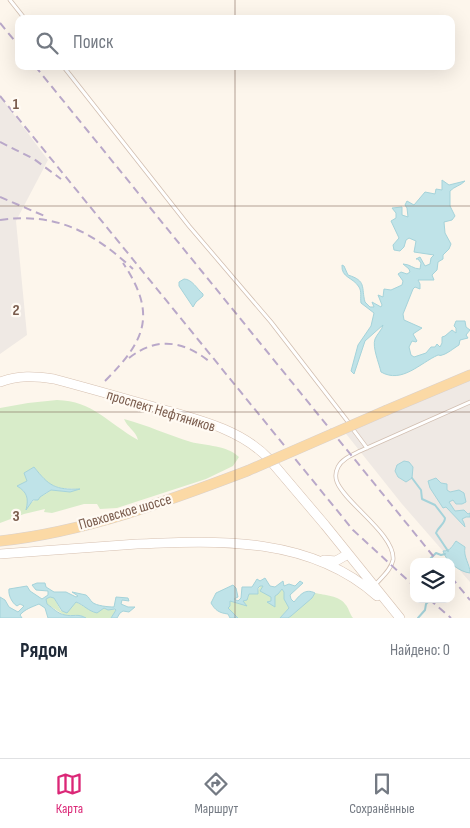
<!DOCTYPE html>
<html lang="ru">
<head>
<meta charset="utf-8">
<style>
	:root { --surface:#fff; --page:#f2f2f3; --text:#1f2937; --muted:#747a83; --line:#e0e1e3; --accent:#db2777 }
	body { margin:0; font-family:"Sofia Sans Condensed",sans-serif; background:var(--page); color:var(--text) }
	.controls { position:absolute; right:15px; bottom:15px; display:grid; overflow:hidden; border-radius:10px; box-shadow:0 5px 20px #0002 }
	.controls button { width:45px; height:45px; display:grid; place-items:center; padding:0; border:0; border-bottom:1px solid var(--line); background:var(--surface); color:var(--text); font:25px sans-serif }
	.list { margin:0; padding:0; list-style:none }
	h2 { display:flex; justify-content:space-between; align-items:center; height:65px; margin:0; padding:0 20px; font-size:21px }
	h2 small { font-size:16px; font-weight:400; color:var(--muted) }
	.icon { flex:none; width:28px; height:28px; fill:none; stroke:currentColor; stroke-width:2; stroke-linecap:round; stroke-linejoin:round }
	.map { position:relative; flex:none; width:470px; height:618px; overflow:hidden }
	.search { position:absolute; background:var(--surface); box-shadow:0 5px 20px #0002; left:15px; right:15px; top:15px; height:55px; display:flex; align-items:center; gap:12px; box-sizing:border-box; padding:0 18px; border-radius:10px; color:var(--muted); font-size:19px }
	.sheet { height:140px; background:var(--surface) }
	nav { display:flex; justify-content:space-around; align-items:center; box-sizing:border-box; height:70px; border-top:1px solid var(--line); background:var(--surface); font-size:14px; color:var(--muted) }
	nav a { display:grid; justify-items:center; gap:2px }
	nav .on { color:var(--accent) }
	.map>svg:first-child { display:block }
	.industrial { fill:#efe9e4 }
	.green { fill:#d8ecc9; fill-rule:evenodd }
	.water { fill:#bfe3e8; stroke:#a5d3da }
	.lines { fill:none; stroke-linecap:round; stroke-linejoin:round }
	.stream { stroke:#a5d3da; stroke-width:2 }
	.lane-casing { stroke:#d1beb0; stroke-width:4.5 }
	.secondary-casing { stroke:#d6c0b0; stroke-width:10 }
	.primary-casing { stroke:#dad1cd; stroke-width:11 }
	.lane { stroke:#fff; stroke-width:3 }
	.secondary { stroke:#fff; stroke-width:9 }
	.primary { stroke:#fbd9a5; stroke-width:10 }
	.rail { stroke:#b9a8c9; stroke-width:2; stroke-dasharray:8 5; stroke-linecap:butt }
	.primary-bridge-casing { stroke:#dad1cd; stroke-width:11; stroke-linecap:butt }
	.primary-bridge { stroke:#fbd9a5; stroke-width:10 }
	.grid { fill:none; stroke:#7a5c4d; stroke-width:1; stroke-opacity:0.55 }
	.labels { text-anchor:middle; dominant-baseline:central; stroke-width:4.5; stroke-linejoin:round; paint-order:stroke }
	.street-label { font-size:15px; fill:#7a5c4d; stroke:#fffaf3 }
	.grid-label { font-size:16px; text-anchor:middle; font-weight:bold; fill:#7a5c4d; stroke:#fffaf3; stroke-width:4.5; stroke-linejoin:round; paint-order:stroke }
</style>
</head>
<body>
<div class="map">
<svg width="470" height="618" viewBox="0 0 470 618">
	<rect width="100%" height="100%" fill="#fdf6ec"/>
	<path class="industrial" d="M 0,96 L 48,160 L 16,221 L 27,335 L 0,354 Z
		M 470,375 L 470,582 L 402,504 L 343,430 Z"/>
	<path class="green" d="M 57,400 C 93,401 108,423 138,440 C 136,431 127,427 124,419 C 147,425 168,435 191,442 C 206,446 227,445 239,457 L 233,466 L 206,479 L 117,508 L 100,509 L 97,504 L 84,504 L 52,513 L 44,512 L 45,509 L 24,514 L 0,523 L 0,408 L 28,403 ZM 34,467 C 50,487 53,488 77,489 L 70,492 L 51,490 C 43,497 33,499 27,507 C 29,497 25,492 18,486 L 27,481 L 25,473 Z
		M 260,586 L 263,586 L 271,597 L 271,601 L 268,602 L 274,601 L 275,596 L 281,588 C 287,594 285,602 289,608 L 280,618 L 238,618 C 235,613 230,613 227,608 L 230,601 L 244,605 L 243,601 L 248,598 L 249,594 L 258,591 Z
		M 315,593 C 324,595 340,596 345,604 C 349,608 349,613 353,618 L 288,618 L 312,598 Z
		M 49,597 L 54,598 L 61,611 L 66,612 L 76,602 L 93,612 L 104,608 L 116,610 L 111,618 L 86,618 L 83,616 L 64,615 L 47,604 L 46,599 Z"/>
	<path class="water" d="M 442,180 L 449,185 L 465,181 C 460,186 455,186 450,191 L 450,206 L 455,216 L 452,220 L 444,222 L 445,233 L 451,244 L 449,249 L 443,255 L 443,259 L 438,262 L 437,270 L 432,275 L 434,280 L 418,280 L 420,284 L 420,289 L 415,287 L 413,289 L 403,314 L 404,320 L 422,328 L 413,334 L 417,341 L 416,342 L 412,341 L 409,347 L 411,355 L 414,357 L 426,353 L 431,347 L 435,347 L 437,344 L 440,347 L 442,343 L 442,337 L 445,336 L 452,330 L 456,333 L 456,328 L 454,326 L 456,321 L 465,321 L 466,327 L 470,330 L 466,335 L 468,338 L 460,340 L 459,345 C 454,348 447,354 442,355 C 441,356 439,355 438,355 C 420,363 402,384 381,372 C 379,363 372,347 375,339 C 377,334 382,330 383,325 L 365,341 L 354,374 L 351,371 L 358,345 L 371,326 L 374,313 L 361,303 C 360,297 362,292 359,287 C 353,277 341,278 342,265 L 344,266 L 348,275 C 367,281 361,287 365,302 L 370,307 L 374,307 L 372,302 L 381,307 L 382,305 L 378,295 L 383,297 L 384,289 L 391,290 L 402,285 L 403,281 L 398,274 L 401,272 L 407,274 L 410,272 L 409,269 L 403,264 C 410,264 413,269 420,269 L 421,263 L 418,259 L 416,259 L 420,257 L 425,266 L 430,264 L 431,258 L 434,255 L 414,252 L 416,241 L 409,238 L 406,240 L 404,247 L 400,251 L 394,250 L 393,245 L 399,238 L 391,221 L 396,218 L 396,213 L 392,208 L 402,207 L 402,215 L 408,217 L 407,208 L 405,205 L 407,201 L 414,205 L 425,192 L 435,194 L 436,189 L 442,190 Z
		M 184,279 C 192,279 197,289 203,294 L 203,296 L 196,302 L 193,307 L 179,286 L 179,282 Z
		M 404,461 L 409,462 L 413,467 L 412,478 L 406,482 L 398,477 L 395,471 L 397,465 Z
		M 34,467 C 49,486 55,490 80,489 L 70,492 L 51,490 L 40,497 L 38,500 L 33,500 L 26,510 C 29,498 27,492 17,486 L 27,481 L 24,473 Z
		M 436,478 L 441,483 L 447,484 L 447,490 L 450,492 L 459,490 L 464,493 L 466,502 L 462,504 L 456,504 L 453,500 L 449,502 L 455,511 L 464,510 L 468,514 L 470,513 L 470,517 L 466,517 L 462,519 L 464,523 L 465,527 L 446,507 L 443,508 L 430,488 L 428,481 Z
		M 456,541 L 465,547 C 463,557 470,564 470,573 C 460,572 446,562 443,551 C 451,551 452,546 456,541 Z
		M 265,578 L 270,586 L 275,587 L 283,581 L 284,586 L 289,584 L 295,586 L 300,581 L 303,583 L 290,595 L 291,599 L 294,602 C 300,595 305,588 315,593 L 312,598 L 291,616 L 288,618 L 280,618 L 289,608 L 284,599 L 284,592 L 282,589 L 278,594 L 275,596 L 275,607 L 267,602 L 271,601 L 271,597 L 260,591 L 263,586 L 260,586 L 258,588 L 258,594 L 249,594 L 247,600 L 243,601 L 247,606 L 230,601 L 230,606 L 228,608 L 238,618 L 230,618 L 228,614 C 219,613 215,610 211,603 L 216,593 L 233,585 L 236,588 L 238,597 L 234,599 L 238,601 L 241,598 L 242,587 L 252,587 L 257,579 L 260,581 Z
		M 37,583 L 45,583 L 46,587 L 54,592 L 66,592 L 76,597 L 78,596 L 72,592 L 86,595 C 89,597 90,600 92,602 C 96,606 109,607 114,607 L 116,597 L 128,598 L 129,601 L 122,600 L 121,604 L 128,607 L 135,607 L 129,612 L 123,611 L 120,613 L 117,618 L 111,618 L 116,610 L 115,609 L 108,610 L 104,608 L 97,613 C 88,611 84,605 76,602 L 67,613 L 62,611 L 54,598 L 50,597 L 46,599 L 47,604 C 53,608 58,614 65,615 C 73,617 78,613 86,618 L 48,618 L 45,608 L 39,604 C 32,607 25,609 20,615 L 22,618 L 0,618 L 0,597 L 5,600 L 9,607 L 18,612 L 24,606 L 20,604 L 17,606 C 12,603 8,595 9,589 L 27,586 L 30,591 L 42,599 L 48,595 L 48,591 L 36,590 L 32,585 Z"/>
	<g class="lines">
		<path class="stream" d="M 412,478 L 421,490 L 422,499 L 435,505 L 445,518 C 445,524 438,527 436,533 L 448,551
			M 427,562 L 436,553 L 441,555 L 445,554
			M 418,618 L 425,610 L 426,604 L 431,599"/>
		<g class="lane-casing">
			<path id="lane" d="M 10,0 L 25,19
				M 63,66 L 189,226 L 271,322 L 349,423
				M 352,428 L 367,448
				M 375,585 C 382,577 391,570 393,560 C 396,535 345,503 337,482 C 335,477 336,471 338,467 C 342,459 352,455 360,451 L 470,402"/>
		</g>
		<g class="secondary-casing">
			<path id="secondary" d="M 0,382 C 18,375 35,376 54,379 C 88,388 123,398 158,408 C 196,419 241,429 269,459 L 325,525 L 400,618
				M 0,554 C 46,551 91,547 137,544 C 220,540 311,537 377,596
				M 324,560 L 336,561 L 348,554"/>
		</g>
		<g class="primary-casing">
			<path id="primary" d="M 387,410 L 470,375
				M 0,541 C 85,532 168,501 247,471"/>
		</g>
		<use href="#lane" class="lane"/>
		<use href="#secondary" class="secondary"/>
		<use href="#primary" class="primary"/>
		<path class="rail" d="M 0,23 L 19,46
			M 35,66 L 438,562
			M 0,96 L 353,530 L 414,586
			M 0,142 L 34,159 L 61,179
			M 0,197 L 47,217
			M 0,220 C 56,212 93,232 133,269
			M 129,358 C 157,336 184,341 210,362
			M 105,381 C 146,340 157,314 123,263
			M 451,577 L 470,600
			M 429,599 L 451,618"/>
		<g class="primary-bridge-casing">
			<path id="primary-bridge" d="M 247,471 L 387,410"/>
		</g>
		<use href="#primary-bridge" class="primary-bridge"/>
	</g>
	<path class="grid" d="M 235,0 L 235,19M 235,66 L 235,618M 0,206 L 470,206M 0,412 L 470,412"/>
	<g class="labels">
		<g class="street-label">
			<text transform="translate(161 411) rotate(17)">проспект Нефтяников</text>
			<text transform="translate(125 512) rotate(-16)">Повховское шоссе</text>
		</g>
	</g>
	<g class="grid-label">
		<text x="16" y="109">1</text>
		<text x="16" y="315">2</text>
		<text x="16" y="521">3</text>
	</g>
</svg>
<div class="controls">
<button><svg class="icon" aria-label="layers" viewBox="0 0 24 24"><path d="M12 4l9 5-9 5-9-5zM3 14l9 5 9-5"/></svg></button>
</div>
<div class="search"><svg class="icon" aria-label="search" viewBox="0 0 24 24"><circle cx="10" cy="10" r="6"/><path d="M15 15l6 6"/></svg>Поиск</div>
</div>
<section class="sheet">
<h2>Рядом<small>Найдено: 0</small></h2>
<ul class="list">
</ul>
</section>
<nav>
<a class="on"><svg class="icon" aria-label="map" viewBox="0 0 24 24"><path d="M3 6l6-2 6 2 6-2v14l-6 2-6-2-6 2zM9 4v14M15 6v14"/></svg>Карта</a>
<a><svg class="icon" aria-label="directions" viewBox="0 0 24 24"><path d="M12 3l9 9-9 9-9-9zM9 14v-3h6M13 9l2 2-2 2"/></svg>Маршрут</a>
<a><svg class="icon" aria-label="saved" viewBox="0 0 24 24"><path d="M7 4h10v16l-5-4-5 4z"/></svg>Сохранённые</a>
</nav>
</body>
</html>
